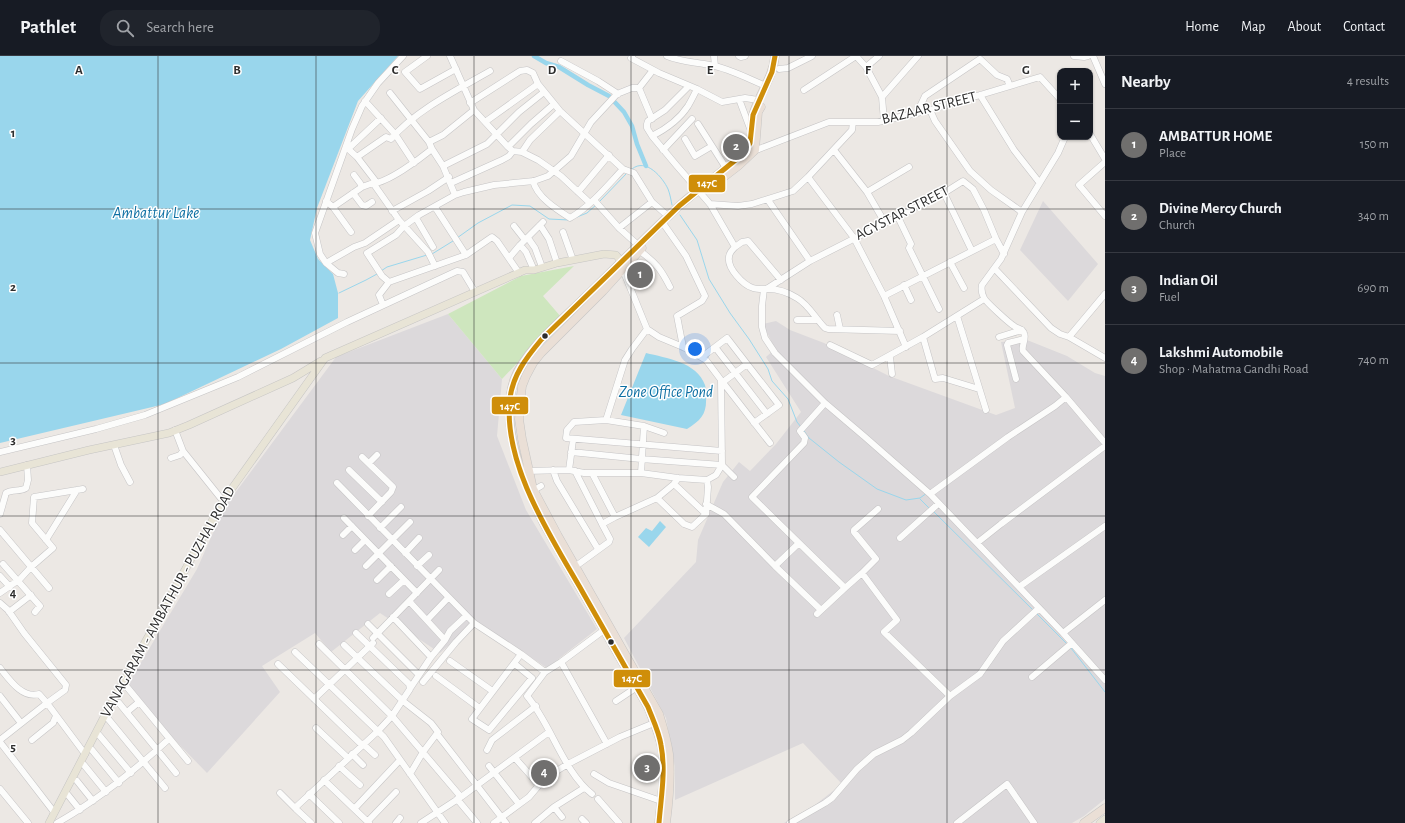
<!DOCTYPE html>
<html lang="en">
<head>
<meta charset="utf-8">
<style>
	:root { --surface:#171b24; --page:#20242c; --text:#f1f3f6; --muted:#9ea1a6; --line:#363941; --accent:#706f6e }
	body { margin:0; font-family:"Alegreya Sans",sans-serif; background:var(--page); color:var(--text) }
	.controls { position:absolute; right:12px; top:12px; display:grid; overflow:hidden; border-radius:8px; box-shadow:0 1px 3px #0004 }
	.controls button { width:36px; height:36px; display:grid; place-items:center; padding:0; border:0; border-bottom:1px solid var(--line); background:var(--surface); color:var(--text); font:20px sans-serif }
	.you { position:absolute; left:695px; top:293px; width:14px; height:14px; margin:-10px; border:3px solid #fff; border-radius:50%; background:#1a73e8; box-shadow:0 0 0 6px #1a73e833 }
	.badge { display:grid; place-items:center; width:26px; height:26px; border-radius:50%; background:var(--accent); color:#fff; font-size:13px; font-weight:700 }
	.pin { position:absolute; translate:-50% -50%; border:2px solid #fff; box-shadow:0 1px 4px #0006 }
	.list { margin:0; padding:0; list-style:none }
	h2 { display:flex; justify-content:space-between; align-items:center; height:52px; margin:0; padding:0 16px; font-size:17px }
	h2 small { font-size:13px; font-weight:400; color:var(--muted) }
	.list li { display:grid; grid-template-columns:26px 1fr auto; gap:12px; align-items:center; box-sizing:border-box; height:72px; padding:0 16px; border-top:1px solid var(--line) }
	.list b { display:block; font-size:15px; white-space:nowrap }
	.list p { margin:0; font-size:13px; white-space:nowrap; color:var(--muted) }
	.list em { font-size:13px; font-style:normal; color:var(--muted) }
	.icon { flex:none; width:22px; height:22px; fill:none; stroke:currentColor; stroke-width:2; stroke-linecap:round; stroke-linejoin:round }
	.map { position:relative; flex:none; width:1105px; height:767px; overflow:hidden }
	header { display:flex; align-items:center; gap:24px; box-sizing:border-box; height:56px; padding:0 20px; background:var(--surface); border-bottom:1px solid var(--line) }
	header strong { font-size:19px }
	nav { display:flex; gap:22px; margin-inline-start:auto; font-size:14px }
	.search { width:280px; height:36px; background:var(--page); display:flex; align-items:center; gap:10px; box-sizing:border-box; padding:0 14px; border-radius:16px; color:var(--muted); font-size:15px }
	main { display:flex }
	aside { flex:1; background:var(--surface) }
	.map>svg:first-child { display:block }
	.industrial { fill:#dcd9db }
	.green { fill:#cee6be }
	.water { fill:#99d6ec }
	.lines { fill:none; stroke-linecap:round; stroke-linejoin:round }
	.stream { stroke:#99d6ec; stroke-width:1 }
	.canal { stroke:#99d6ec; stroke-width:4.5 }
	.minor-casing { stroke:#c5c4c5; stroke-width:7 }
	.major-casing { stroke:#c6c5c4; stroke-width:8 }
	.highway-casing { stroke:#c6c5c4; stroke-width:9 }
	.minor { stroke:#fcfcfb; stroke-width:6 }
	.major { stroke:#e8e4d6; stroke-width:7 }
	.highway { stroke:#eadfd6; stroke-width:8 }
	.rail { stroke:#dfdfe1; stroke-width:1 }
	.bus-1-casing { stroke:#fff; stroke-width:8 }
	.bus-1 { stroke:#cf8e09; stroke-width:5 }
	.grid { fill:none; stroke:#2e2e2e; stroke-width:1; stroke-opacity:0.55 }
	.bus-dot { fill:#2e2e2e; stroke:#fff; stroke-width:1.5 }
	.labels { text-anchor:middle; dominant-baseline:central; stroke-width:3; stroke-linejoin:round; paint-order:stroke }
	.street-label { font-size:15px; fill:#2e2e2e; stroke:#fff }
	.water-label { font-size:16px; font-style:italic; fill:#0d6fa3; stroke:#fff }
	.grid-label { font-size:13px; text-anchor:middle; font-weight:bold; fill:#2e2e2e; stroke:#fff; stroke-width:3; stroke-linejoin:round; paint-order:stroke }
	.line-badge { stroke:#fff; stroke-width:1.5 }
	.badge-label { font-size:11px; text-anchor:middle; font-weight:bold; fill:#fff }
</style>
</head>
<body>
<header>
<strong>Pathlet</strong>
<div class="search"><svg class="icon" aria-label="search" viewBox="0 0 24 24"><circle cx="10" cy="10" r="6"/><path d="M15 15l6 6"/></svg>Search here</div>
<nav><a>Home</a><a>Map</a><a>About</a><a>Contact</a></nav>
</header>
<main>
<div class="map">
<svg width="1105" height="767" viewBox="0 0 1105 767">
	<rect width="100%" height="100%" fill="#ece8e4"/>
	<path class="industrial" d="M 1043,145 L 1098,208 L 1068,245 L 1020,194 Z
		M 448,258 L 502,323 L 497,380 L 526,454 L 597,573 L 547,612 L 476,565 L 440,597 L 380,557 L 331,596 L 315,577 L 262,610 L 280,636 L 207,717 L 125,633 L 197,513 L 224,452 L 336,301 Z
		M 776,265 L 790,274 L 824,287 L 889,320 L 996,359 L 1015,352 L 1001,286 L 1027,284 L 1067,300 L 1095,317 L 1105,320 L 1105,743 L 1084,760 L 1072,767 L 784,767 L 815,749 L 842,728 L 803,687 L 675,744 L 675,711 L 666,662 L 624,582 L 696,506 L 698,484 L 723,426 L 739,406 L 750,415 L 776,388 L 801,356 L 766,301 L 775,293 L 763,268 Z"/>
	<path class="green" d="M 574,210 L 543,240 L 561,261 L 502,323 L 448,258 L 521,220 Z"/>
	<path class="water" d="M 0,0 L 398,0 L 358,45 L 317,152 L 310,184 L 318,203 L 333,218 L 338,237 L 338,262 L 281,293 L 165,348 L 0,387 Z
		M 646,297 C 666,302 697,306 705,329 C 706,332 705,337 706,341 C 707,358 701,364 687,373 L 621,359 Z
		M 660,465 L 666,471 L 649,491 L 638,481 L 646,472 L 652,475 Z"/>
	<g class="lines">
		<path class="stream" d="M 632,113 C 646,101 663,122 668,133 C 670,138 671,144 672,149
			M 600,145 L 627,117
			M 680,159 L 697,184 L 709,223 L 730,257 L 749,283 L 768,313 L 772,325 L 788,343 L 797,366 L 801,371
			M 577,161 L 587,157 L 596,149
			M 457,182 L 478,167 L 512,149 L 530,150 L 549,163 L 569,164
			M 432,198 L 453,185
			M 381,215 L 387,211 L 427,199
			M 339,237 L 366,224 L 377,218
			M 804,375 L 809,382 L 839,406 L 877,433 L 906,444 L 920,442 L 927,437
			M 920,443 L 929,452
			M 933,455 L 1033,554
			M 1037,558 L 1067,588
			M 1071,592 L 1105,636"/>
		<path class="canal" d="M 534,0 L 546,7 L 559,11 L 588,29 L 609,40 L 624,56 L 632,70 L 637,88 L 646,110"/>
		<g class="minor-casing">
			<path id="minor" d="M 427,0 L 405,16 L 420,33 L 456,13
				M 450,0 L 474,54 L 508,91 L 513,95 L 522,96 L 538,104 L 561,120 L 590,147
				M 632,0 L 631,2 L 659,17 L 697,33 L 722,46 L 745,42 L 758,44
				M 667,0 C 681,6 695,6 710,9 C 728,12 749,23 766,30
				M 714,0 L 715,10
				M 739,0 L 741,1 L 745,0
				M 856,0 L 866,11 L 882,41 L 884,65
				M 1074,0 L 1084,1 L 1088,0
				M 1093,0 L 1105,28
				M 561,5 L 598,25 L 618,38
				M 866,11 L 879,0
				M 779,13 L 788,12 L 812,0
				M 689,30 L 665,54 L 648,65 L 647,68 L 647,72 L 652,80 L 677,110 L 710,148 L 735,191 C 732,194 729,197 729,201 C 727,212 743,229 753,232 C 758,234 763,232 768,233 C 778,233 789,237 797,242 C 809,249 815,262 825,272 L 828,273 L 900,275
				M 639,32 L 652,63
				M 804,34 L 856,0
				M 390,37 L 429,86 L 432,93 L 443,110 L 455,139
				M 980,39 L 1014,94 L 1039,126
				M 882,41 L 918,0
				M 739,43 L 751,75
				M 365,45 L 395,78 L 414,107
				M 470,47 L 520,15 L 527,14 L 533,17 L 538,28 L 560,55 L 623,113 L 634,117 L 652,146 L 669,161
				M 930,54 L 935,65 L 970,115 L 991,134 L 1022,156
				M 917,57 L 925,40 L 980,3 L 997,19 L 1007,23 L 1010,30
				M 485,66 L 538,28
				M 698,68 L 726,112
				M 1090,78 L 1105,103
				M 652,80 C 666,73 679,64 688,50 C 691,45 694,39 697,33
				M 1065,81 L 1058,97 L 1022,156 L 1001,203 L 982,229 C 981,233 982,238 984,242 C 986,246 1009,267 1014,270 C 1017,273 1022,272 1024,277 C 1027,283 1021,289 1023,295 L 1066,341 L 1105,387
				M 685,83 L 695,100 L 712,90
				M 429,86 L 443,79 L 474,54
				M 346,91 L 357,101 L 377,127
				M 508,91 L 531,68 L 554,48
				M 752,92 L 755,94 L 759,93 L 829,66 L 878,66 L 930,54 L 1040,21 L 1060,43
				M 348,93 L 381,62
				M 663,94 L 692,63
				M 834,94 L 867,136 L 909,111
				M 522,96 L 530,84 L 560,55
				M 357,101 L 386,81 L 391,83 C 416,54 457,34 490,15
				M 1105,106 L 1079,129 L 1105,160
				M 443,110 L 487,88 L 519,56 L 544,36
				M 354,119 L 360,127 L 362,131 L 373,127 L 399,164 L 428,196 L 435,210
				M 808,121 L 854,182 L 884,240 L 906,291
				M 533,125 C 537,141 556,153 570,162 C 591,150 607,130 623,113
				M 373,127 C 386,128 421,102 432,93
				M 451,127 L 502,104 L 509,100 L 513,95
				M 578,136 L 609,99
				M 867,136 L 885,167
				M 353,137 L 362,149 L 366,150 L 372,146
				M 944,137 L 972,195
				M 594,144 L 619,172 L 638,189
				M 768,144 L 810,205
				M 326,145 L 333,151 L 351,176
				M 710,148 L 738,150 L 752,148 L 793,135 L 808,121 L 852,74 L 853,66
				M 333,151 L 362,131
				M 435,151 L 466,199 L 492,181 L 497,185 L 519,217
				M 392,155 L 428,135 L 449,121
				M 898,161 L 911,188 L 909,192 L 939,253
				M 416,162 L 433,191
				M 540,169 L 549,183 L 557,207
				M 514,170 L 525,184
				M 665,170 L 686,200 L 705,240 L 702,245 L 677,260 L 683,291
				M 619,172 L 652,146
				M 563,176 L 573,204
				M 528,182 L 535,192 L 542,211
				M 520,189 L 526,196 L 534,214
				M 735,191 L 742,186 L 748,185 L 781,224
				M 640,195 C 656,207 661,213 670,231
				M 466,199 L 389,226 L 382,220 L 367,197 L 396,179 L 404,170 L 419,159 L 455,139 L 464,136 L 494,129 L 534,125 L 548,120 L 571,100 L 591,66 L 617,38 L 632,32 L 639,32 L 653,14
				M 509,202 L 520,189 L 543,166
				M 950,206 L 964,232
				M 326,207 L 354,191 L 365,187 L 399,164
				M 995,213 L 1051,272 L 1060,278 L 1069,281 L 1105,302
				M 344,218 L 338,217 L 326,207 L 320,198 L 315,177 L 352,73 L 362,50 L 378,27 L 403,0
				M 904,229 L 911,244
				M 768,232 L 810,205 L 944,137 L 963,125 L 973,133 L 984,154 L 996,183 L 1004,198
				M 764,233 L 762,250 L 762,271 L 765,282 L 775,297 L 825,347 L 865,381 L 930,438 L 1063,577 L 1105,624
				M 884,240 L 996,183
				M 383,249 L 379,239 L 389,226
				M 837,259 L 840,273
				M 957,260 L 986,354
				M 797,264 L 818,264
				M 923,281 L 935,323 L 943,322 L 979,333
				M 999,281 L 1022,274
				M 1069,281 L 1105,238
				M 830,289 L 872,309 L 923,281 L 984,243
				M 715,291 L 767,358
				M 702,301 L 727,282 L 747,308
				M 890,301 L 892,318
				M 1016,323 L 1007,289 L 1008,287 L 1024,283
				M 721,324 L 770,387
				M 723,326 L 747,308 L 779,349 L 754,367
				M 606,364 L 625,304 L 632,293 L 647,273
				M 644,370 L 606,364 L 574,366 L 567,374 L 566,382 L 722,395
				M 114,389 L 121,409 L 130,426
				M 183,395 L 223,445
				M 0,396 L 96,373 L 145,359 L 238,321 L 347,266 L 457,215 L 463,216 L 475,236
				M 571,396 L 641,403 L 722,409 L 734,421
				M 362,401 L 393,431 L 391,436 L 368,460
				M 171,402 L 180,399 L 183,395 L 175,374
				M 369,407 L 377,399
				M 349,414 L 382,446
				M 553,414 L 557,425 L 598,493
				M 569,414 L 573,384
				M 525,415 L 569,414 L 584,417 L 641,417 L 678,422 L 707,424 L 716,419 L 722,409 L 721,324 L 706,304 L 683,291 L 659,281 L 647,273 L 623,214
				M 575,415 L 602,468
				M 592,417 L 615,461
				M 641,417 L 644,370 L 664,377
				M 678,422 L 674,428 L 657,442 L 684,468 L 692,471 L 706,458 L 708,431 L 707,424
				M 337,427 L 474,567
				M 674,428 L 706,458
				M 534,434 L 541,430
				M 930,438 L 1008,381 L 1055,350 L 1066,341
				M 706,448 L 724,458 L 775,510 L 799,487 L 845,532 L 862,517 L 897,564 L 884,576 L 950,640
				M 0,458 L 6,437 C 12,433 20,436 26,432 L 28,424 L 27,409
				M 344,462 L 417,537
				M 380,472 L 401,451
				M 0,474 L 49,532
				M 343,479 L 352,470
				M 900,482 L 938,448
				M 46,484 L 77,434
				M 799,487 L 752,441 L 804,387 L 805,382 L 800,375 L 825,347
				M 977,487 L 1001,468 L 1105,390
				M 355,494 L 365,484
				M 405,497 L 419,482
				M 3,508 L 40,550 L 35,556
				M 366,510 L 410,466
				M 417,510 L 429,499
				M 576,510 L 609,486 L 610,483 L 602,468 L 615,461 L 657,442
				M 775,510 L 821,554
				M 862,517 L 876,503 L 854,476 L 854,474 L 878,453
				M 0,520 L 10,531
				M 377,524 L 391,510
				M 1019,531 L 1105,470
				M 0,537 L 20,523 L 31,511 L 53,492 L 32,467 L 34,441 L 83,433
				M 389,538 L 404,524
				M 409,545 L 445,584 L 450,575 L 466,560
				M 0,547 L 8,554 L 24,577 L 66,629 L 65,634 L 47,647 L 85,698
				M 9,556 L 31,539
				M 817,558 L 845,532
				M 393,561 L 431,601
				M 427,564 L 448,542
				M 368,568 L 419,619
				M 1063,577 L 1105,544
				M 373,582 L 439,514
				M 319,588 L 392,660 L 461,741
				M 344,589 L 403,645 L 431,667 L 438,676 L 423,696 L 410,718
				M 295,596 L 384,681 L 445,767
				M 450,605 L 491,634
				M 561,606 L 607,688
				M 278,608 L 362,689
				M 515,608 L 532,622 L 489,674 L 472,663 L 521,598
				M 0,612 C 9,623 22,643 39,638 L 47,647 L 0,684
				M 436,620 L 478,651
				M 1032,621 L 1072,587
				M 423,626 L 456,586 L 474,567 L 521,598 L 545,616
				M 127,631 L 188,705
				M 411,631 L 431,601 L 445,584
				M 0,640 L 21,667
				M 314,643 L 373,587
				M 616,645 L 637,631
				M 119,647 L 176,717
				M 127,656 L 139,646
				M 105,659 L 165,732
				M 316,672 L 348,702
				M 437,678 L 506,767
				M 99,679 L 131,717
				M 32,684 L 53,667 L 56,660
				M 0,686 L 54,756
				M 363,688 L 375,699
				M 92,694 L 119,727
				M 487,694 L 492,684 L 536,650
				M 352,698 L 363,709
				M 515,702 L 539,729
				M 84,709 L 106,736
				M 339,710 L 360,729
				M 489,710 L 519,748
				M 594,718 L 609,727 L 661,745
				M 324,724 L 369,767
				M 77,725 L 93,745
				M 0,733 L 28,767
				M 280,737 L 296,753
				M 309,738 L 339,767
				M 592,738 C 563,715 551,668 527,640 L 545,616 L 561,606 L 604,574
				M 68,739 L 80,754
				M 457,743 L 477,767
				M 598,743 L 619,767
				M 554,751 L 562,761
				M 355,752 L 400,704
				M 582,763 L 586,767
				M 368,765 L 396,736
				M 57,767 C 98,744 134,715 169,683
				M 311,767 L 296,753 L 297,750 L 378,675 L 392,660 L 410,633 L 409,628 L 356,577
				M 396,767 L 400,762
				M 421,767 L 461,741 L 549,676
				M 494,767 L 529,741 L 545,722 L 568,708 L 620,681 L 654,667
				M 535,767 L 554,751 L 584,732
				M 790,767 L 825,747 L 832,742 L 857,713 L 874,698 L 902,684 L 911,677 L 950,640 L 980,618 L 1003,585 L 1039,552
				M 957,767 L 1007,728 L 1034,767"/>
		</g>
		<g class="major-casing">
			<path id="major" d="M 0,416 L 89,394 L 169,377 L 189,369 L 293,322 L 321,305
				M 49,767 L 105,659 L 223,445 L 325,302 L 525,214 L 534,214 L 557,207 L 604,198 L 616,199 L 622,206
				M 1100,767 L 1105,763"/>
		</g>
		<g class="highway-casing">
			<path id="highway" d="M 725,120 L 738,110 L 755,94 L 758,56 L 761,51
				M 642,192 L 603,235 L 541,297 L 533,307 L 526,320 L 522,330 L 520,348 L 519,363 L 522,383 L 533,433 L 558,480 L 659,658 C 663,671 667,684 669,698 C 671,720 669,744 666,767
				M 659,767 C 661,743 666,717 662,693 C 660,679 653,664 648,651 L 544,468 C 524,427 499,371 514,324 C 523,298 556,269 576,250 C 611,217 644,182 679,150 C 696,135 714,122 731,108 C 737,103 744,98 748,91 C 754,82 750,69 753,59 C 759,38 773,22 775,0
				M 1084,767 L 1105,752"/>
		</g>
		<use href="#minor" class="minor"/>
		<use href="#major" class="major"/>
		<use href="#highway" class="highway"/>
		<path class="rail" d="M 661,767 C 664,737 669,706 659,677 C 649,646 632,619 616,591 C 597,557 578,524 559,491 C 547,468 532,445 525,420 C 512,382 505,339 528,304 L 594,237 L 676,151 L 750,92 C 757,83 753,69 756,59 C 760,37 776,23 777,0"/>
		<g class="bus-1-casing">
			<path id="bus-1" d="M 659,767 C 661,741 666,715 661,689 C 659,676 653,664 648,651 C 626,612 604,574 582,535 C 551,481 502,407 510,342 C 513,319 526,302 541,284 L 679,150 L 738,102 L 744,96 L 750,87 L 753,59 L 772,16 L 775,0"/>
		</g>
		<use href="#bus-1" class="bus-1"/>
	</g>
	<path class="grid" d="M 158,0 L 158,767M 316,0 L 316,767M 474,0 L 474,767M 631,0 L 631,767M 789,0 L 789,767M 947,0 L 947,767M 0,153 L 1105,153M 0,307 L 1105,307M 0,460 L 1105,460M 0,614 L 1105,614"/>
	<g class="bus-dot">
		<circle cx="545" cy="280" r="3.5"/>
		<circle cx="611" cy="586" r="3.5"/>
	</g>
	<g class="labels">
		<g class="street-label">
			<text transform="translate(929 52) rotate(-14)">BAZAAR STREET</text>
			<text transform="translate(902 157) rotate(-27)">AGYSTAR STREET</text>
			<text transform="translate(168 546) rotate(-61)">VANAGARAM - AMBATHUR - PUZHAL ROAD</text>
		</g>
		<g class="water-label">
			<text x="156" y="157">Ambattur Lake</text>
			<text x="666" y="336">Zone Office Pond</text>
		</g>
	</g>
	<g class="grid-label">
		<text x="79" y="18">A</text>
		<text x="237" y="18">B</text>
		<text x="395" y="18">C</text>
		<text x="552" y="18">D</text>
		<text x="710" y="18">E</text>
		<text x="868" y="18">F</text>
		<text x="1026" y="18">G</text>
		<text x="13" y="81">1</text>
		<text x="13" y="235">2</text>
		<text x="13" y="388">3</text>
		<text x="13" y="541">4</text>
		<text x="13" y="695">5</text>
	</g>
	<g class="line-badge">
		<rect x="688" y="118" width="38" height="19" rx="4" fill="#cf8e09"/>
		<rect x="491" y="340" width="38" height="19" rx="4" fill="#cf8e09"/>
		<rect x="613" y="613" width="38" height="19" rx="4" fill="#cf8e09"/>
	</g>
	<g class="badge-label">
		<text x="707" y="131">147C</text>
		<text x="510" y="354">147C</text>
		<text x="632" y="626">147C</text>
	</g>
</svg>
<div class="controls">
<button>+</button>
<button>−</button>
</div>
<div class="you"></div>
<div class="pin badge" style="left:640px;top:219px">1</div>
<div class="pin badge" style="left:736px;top:91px">2</div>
<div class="pin badge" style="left:647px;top:712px">3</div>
<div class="pin badge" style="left:544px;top:717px">4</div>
</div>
<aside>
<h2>Nearby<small>4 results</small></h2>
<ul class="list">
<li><span class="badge">1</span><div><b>AMBATTUR HOME</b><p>Place</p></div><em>150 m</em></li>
<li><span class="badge">2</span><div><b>Divine Mercy Church</b><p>Church</p></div><em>340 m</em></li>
<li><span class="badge">3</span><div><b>Indian Oil</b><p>Fuel</p></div><em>690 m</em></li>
<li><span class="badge">4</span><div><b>Lakshmi Automobile</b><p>Shop · Mahatma Gandhi Road</p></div><em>740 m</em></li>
</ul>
</aside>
</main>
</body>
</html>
